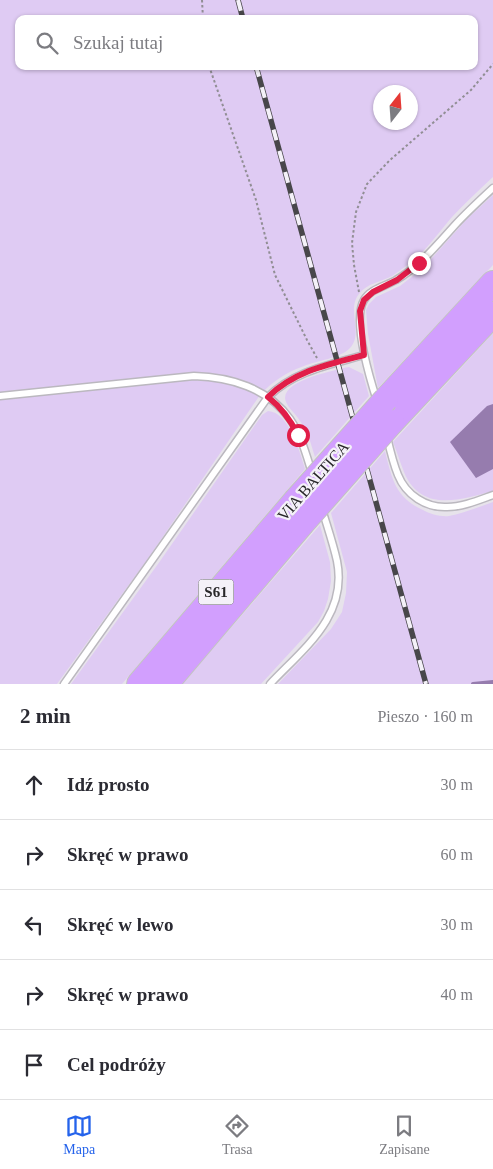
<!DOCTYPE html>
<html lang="pl">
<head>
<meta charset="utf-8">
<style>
	:root { --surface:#fff; --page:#f2f2f3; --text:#2b2b33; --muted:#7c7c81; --line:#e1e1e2; --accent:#2563eb }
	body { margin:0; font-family:Georgia,serif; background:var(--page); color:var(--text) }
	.compass { position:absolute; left:373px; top:85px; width:45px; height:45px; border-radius:50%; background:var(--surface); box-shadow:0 1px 4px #0004; rotate:17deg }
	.stop { position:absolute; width:15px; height:15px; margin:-11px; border:4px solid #e11d48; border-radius:50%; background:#fff }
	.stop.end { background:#e11d48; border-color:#fff; box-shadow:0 1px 5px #0008 }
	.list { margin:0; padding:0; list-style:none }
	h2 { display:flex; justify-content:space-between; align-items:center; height:65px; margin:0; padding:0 20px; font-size:21px }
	h2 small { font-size:16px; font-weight:400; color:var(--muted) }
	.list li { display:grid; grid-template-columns:32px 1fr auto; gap:15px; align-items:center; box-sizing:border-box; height:70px; padding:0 20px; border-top:1px solid var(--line) }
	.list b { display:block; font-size:19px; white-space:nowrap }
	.list em { font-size:16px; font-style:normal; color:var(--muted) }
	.icon { flex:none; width:28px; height:28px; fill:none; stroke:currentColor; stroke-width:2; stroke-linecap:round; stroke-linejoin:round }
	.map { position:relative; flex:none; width:493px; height:684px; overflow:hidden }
	.search { position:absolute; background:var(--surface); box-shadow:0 1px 4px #0004; left:15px; right:15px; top:15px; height:55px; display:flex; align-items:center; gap:12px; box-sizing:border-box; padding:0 18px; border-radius:10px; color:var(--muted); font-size:19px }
	.sheet { height:415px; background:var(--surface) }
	nav { display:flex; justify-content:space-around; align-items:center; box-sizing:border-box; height:70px; border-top:1px solid var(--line); background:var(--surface); font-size:14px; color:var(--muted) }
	nav a { display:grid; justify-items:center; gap:2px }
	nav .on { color:var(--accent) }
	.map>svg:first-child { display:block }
	.green { fill:#dfcbf3; fill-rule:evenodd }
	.water { fill:#967cae }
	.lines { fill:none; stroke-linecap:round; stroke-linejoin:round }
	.stream { stroke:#967cae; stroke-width:4 }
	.service-casing { stroke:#bbb8bf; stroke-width:9 }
	.motorway-casing { stroke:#c3c3c3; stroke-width:26 }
	.path { stroke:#918e94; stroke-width:2; stroke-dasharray:2.5 2.5; stroke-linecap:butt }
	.service { stroke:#fff; stroke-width:6 }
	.motorway { stroke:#d29ffe; stroke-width:24 }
	.rail-casing { stroke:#48474a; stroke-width:5.5 }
	.rail { stroke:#f4f1f8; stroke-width:4; stroke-dasharray:11; stroke-linecap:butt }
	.motorway-bridge-casing { stroke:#c3c3c3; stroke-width:26; stroke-linecap:butt }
	.motorway-bridge { stroke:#d29ffe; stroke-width:24 }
	.route { stroke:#e11d48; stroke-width:6 }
	.labels { text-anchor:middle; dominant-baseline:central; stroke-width:4.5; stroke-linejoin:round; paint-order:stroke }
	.shield { fill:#f4f1f8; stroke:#656467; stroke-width:1 }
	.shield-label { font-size:15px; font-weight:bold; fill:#282729 }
	.street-label { font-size:16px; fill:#282729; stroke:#f4f1f8 }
</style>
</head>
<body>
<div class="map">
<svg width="493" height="684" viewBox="0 0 493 684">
	<rect width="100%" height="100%" fill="#e7e3eb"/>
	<path class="green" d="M 0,0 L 493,0 L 493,177 C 479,190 465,203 452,217 C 440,231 428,248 414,260 C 407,265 400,271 392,276 C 381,282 367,283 359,294 C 346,310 364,333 350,348 C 341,358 316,361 304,366 C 286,372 272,382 260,395 L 149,557 L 57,684 L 0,684 ZM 19,19 L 474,19 L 474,66 L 19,66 ZM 380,92 L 410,92 L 410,122 L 380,122 Z
		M 493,195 L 493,265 L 378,388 L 368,334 L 366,310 L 369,304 L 376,297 L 400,286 L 423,268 L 467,219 Z
		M 493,333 L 493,491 C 460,500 421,513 404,472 C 400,462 397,452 393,442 Z
		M 349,367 L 363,374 L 369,396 L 315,457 C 311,444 308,432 300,421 C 296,414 289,409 286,402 C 277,381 336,370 349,367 Z
		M 268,411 C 289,412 300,452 305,469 L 122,684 L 71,684 L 158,564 L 262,415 Z
		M 385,451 C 392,479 395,497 423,510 C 430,514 441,517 449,516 C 464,513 479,507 493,502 L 493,684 L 278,684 L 331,629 L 342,612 L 346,593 L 347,572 L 331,513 Z
		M 320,525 L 330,562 L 331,581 L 328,599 L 324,611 L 318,622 L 261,684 L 182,684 Z"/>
	<path class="water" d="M 493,404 L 493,469 L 476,478 L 450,442 L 487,406 Z"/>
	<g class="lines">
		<path class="stream" d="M 473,684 L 493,682"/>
		<g class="service-casing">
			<path id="service" d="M 0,396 L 194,376 C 230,377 268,388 290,419 C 301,435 306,454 312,473
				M 377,401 C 370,379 352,320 364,300 C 370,289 386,286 396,280 C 419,267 437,245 455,225 C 467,212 480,200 493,188
				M 387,437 C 390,450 393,463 398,475 C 406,495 426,508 447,507 C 463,507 479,500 493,495
				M 64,684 L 268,397 C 294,371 329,365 364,355
				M 270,684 C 304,648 348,616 337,561 C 333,543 327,526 322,509"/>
		</g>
		<g class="motorway-casing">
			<path id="motorway" d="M 386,399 L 493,283
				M 392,422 L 493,314
				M 139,684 L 295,501
				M 166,684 L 301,525"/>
		</g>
		<path class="path" d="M 202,0 L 203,19
			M 209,66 L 256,200 L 275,275 L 307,340 L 317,358
			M 359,292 L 354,265 L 352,243 L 356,212 L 367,184 L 390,160 L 471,90 L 493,64"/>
		<use href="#service" class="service"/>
		<use href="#motorway" class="motorway"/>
		<g class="rail-casing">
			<path id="rail" d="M 238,0 L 243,19
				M 256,66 L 426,684"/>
		</g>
		<use href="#rail" class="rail"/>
		<g class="motorway-bridge-casing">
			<path id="motorway-bridge" d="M 295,501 L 386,399
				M 301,525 L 392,422"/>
		</g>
		<use href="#motorway-bridge" class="motorway-bridge"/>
	</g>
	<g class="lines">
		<path class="route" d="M 298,435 C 290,419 282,408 268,397 C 294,371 329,364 364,355 L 360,311 L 364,300 L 373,292 L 397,280 L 419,263"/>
	</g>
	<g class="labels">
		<rect class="shield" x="198.5" y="579.5" width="35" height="25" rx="4"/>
		<g class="shield-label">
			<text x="216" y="592">S61</text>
		</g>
		<g class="street-label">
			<text transform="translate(313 481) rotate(-49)">VIA BALTICA</text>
		</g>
	</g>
</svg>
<svg class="compass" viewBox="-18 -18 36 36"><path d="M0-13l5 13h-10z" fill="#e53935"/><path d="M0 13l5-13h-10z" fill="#7c7c81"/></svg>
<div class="stop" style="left:298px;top:435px"></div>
<div class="stop end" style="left:419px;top:263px"></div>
<div class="search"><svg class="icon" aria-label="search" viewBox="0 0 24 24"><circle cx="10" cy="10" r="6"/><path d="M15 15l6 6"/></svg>Szukaj tutaj</div>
</div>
<section class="sheet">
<h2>2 min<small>Pieszo · 160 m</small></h2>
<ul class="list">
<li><svg class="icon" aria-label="ahead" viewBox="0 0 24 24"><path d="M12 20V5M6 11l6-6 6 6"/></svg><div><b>Idź prosto</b></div><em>30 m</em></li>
<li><svg class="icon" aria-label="right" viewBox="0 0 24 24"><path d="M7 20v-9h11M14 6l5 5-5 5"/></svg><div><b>Skręć w prawo</b></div><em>60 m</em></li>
<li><svg class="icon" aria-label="left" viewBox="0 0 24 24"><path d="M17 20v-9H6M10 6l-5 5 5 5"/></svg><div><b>Skręć w lewo</b></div><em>30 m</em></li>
<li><svg class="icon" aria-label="right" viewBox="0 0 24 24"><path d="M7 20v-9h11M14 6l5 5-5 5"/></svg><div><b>Skręć w prawo</b></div><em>40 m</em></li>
<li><svg class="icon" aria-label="arrive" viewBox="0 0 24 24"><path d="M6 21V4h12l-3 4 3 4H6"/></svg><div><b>Cel podróży</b></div></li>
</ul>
</section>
<nav>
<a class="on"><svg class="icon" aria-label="map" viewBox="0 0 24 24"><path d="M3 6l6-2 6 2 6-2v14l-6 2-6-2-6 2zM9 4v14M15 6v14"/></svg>Mapa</a>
<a><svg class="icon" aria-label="directions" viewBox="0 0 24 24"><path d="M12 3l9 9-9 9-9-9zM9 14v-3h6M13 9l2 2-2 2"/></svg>Trasa</a>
<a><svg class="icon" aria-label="saved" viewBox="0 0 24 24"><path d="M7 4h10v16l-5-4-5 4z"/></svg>Zapisane</a>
</nav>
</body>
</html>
